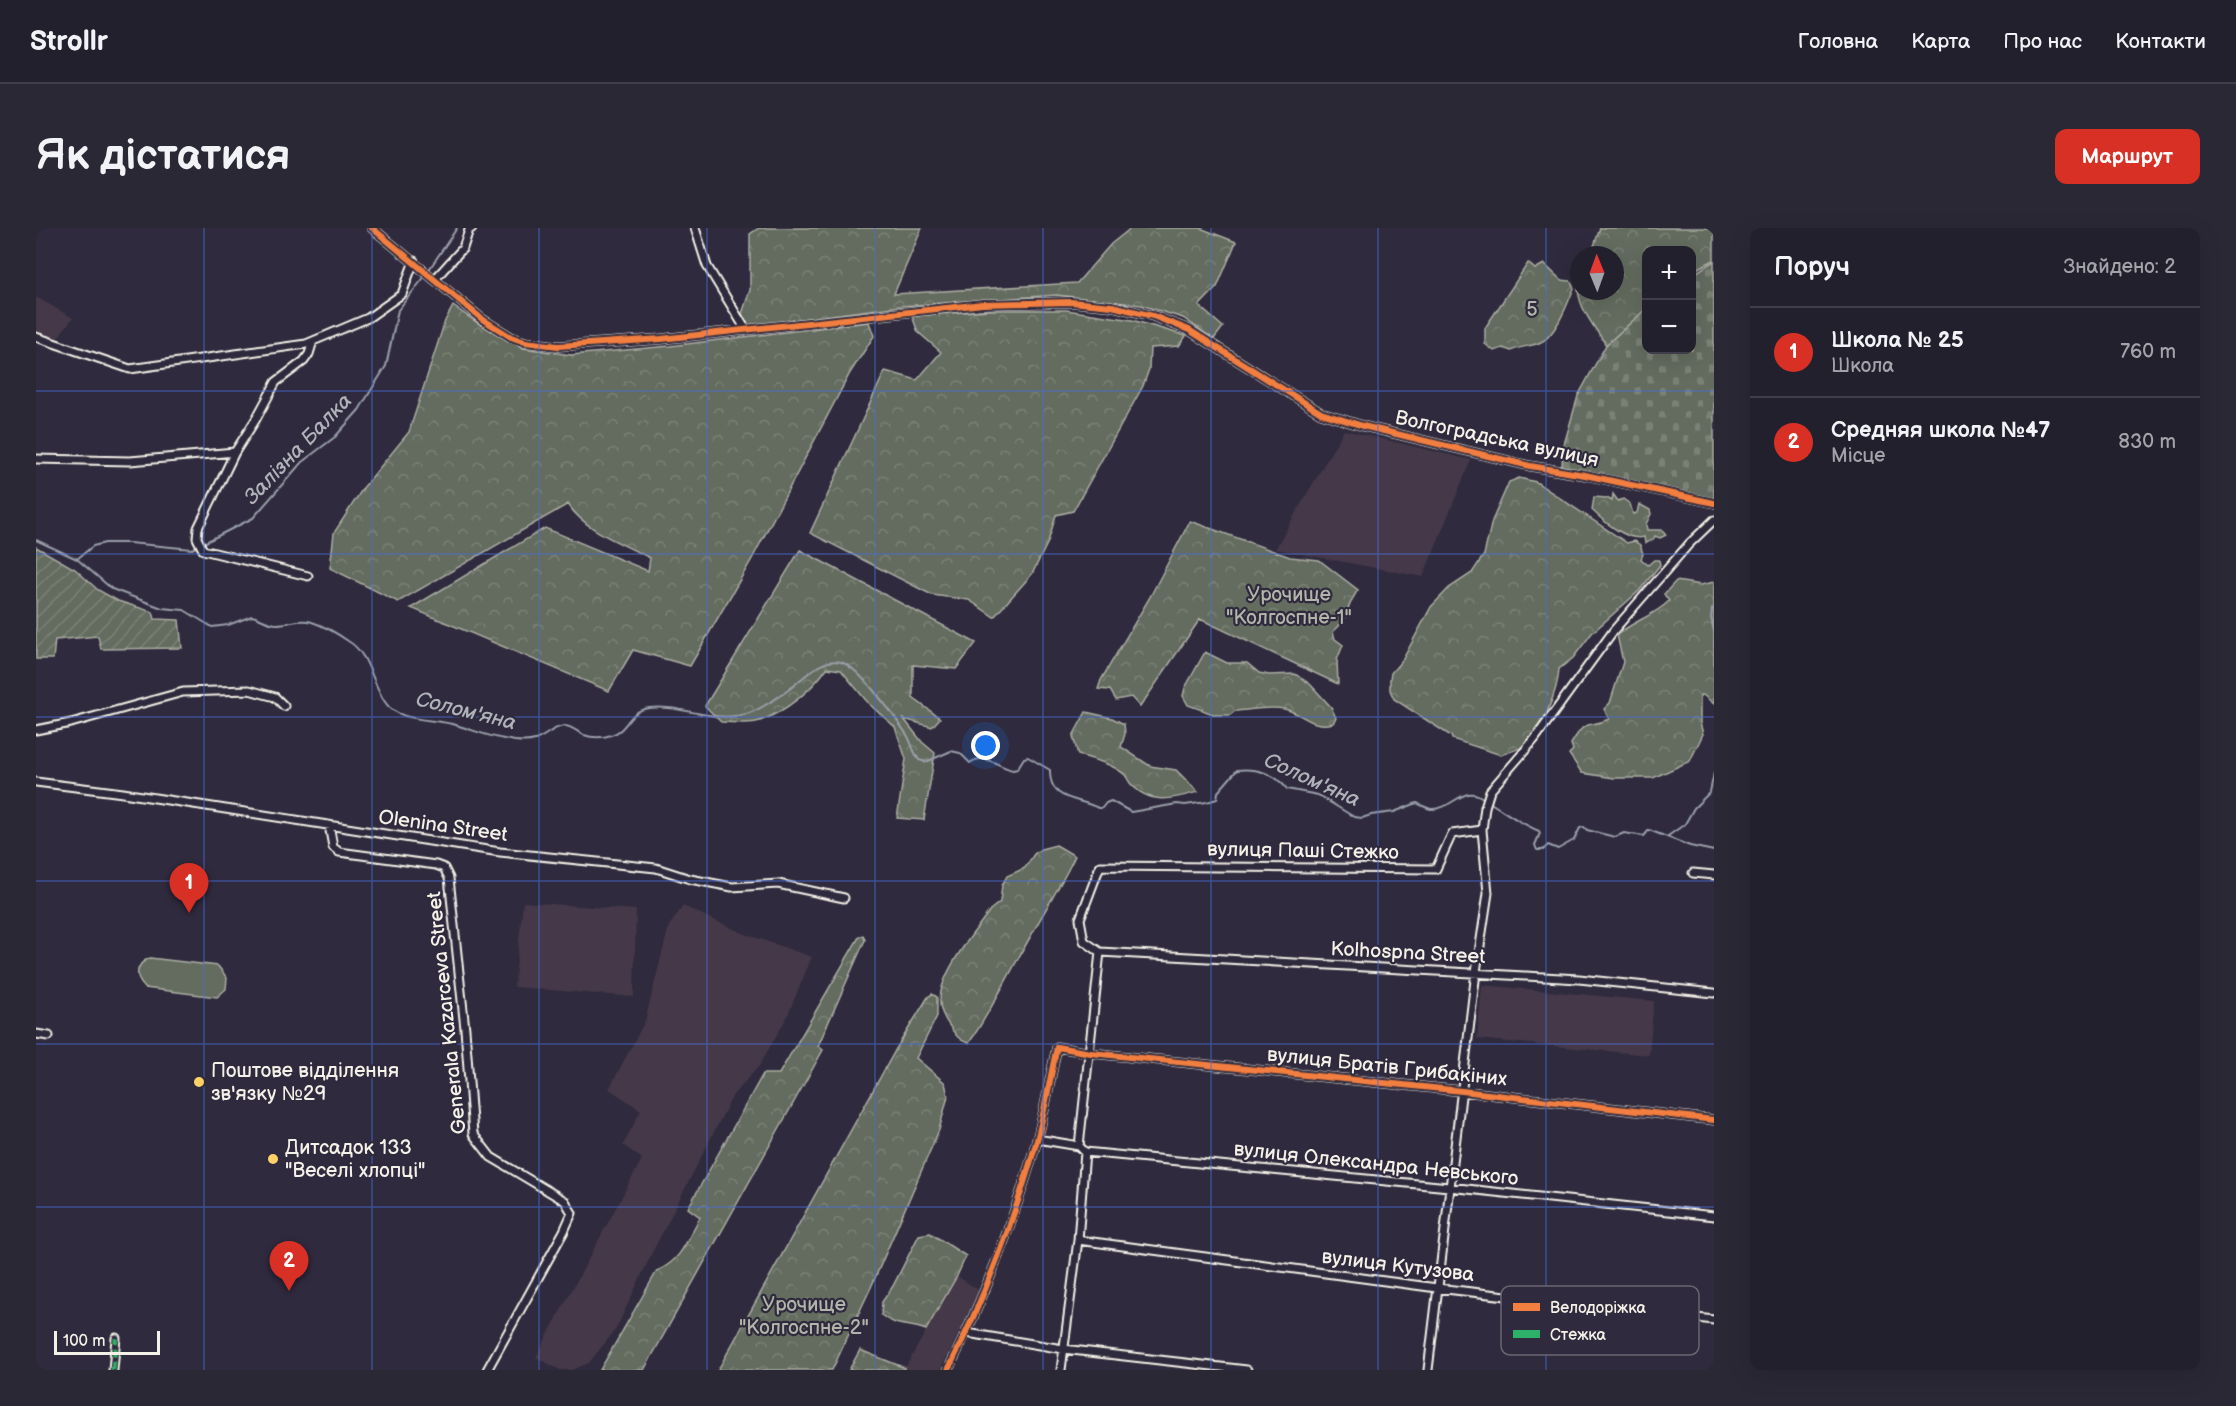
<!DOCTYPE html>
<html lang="uk">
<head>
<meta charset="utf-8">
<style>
	:root { --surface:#23202e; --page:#2b2836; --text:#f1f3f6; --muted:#a3a3aa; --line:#403e4a; --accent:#d93025 }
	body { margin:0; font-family:"Balsamiq Sans",sans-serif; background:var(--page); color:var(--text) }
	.controls { position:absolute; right:18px; top:18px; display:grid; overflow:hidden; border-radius:12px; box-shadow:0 6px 24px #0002 }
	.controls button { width:54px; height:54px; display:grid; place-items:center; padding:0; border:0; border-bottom:2px solid var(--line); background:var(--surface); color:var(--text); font:30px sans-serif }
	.compass { position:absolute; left:1534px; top:18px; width:54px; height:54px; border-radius:50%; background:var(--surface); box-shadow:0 6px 24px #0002; rotate:359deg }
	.scale { position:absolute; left:18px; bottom:15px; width:106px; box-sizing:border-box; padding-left:6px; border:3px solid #f4f1e8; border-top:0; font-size:16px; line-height:21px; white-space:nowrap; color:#f4f1e8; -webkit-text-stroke:4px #2f2a3d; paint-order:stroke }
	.you { position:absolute; left:950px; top:518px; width:21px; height:21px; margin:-15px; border:4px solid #fff; border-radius:50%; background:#1a73e8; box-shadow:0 0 0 9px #1a73e833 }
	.badge { display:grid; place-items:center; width:39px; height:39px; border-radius:50%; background:var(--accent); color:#fff; font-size:20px; font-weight:700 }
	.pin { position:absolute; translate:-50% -50px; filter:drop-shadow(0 2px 3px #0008) }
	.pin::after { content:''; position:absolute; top:32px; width:21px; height:18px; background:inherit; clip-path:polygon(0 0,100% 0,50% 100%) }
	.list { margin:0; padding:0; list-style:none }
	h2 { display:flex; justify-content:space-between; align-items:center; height:78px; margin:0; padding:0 24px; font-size:26px }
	h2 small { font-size:20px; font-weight:400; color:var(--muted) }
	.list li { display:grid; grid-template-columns:39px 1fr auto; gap:18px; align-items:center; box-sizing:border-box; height:90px; padding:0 24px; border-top:2px solid var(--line) }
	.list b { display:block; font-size:22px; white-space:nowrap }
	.list p { margin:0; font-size:20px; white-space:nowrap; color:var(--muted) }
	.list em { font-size:20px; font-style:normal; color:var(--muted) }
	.map { position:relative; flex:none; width:1678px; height:1142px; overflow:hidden; border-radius:12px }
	header { display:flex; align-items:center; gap:36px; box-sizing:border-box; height:84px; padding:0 30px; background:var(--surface); border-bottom:2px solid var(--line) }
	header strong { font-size:28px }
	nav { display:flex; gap:33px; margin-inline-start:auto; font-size:21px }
	.intro { display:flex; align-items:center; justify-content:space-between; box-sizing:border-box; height:144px; padding:0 36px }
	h1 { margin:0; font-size:42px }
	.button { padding:15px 27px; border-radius:12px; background:var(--accent); color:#fff; font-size:21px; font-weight:700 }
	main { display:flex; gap:36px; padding:0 36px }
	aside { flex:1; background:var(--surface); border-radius:12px; box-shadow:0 6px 24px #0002 }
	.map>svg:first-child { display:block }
	.built { fill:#44394a }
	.grass { fill:#646c5f; stroke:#acaea4; stroke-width:1.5 }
	.forest { fill:url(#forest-crowns); stroke:#acaea4; stroke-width:1.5 }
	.cemetery { fill:url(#cemetery-stones); stroke:#acaea4; stroke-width:1.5 }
	.garden { fill:url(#garden-furrows); stroke:#acaea4; stroke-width:1.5 }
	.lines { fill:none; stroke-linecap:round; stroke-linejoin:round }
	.stream { stroke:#999ea9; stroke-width:2 }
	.street-casing { stroke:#f4f1e8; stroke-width:11 }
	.street { stroke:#2f2a3d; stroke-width:7 }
	.quiet { stroke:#2db169; stroke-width:4.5; stroke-dasharray:9 4.5; stroke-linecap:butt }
	.cycleway-casing { stroke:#2f2a3d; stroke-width:10 }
	.cycleway { stroke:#f27e40; stroke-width:6 }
	.grid { fill:none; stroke:#486fdb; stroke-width:1.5; stroke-opacity:0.55 }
	.poi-dot { fill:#ffd166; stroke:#2f2a3d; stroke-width:2 }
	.labels { text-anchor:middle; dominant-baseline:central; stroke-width:4.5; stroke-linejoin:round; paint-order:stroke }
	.park-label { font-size:20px; fill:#b3b5aa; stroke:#2f2a3d }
	.street-label { font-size:20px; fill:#f4f1e8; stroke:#2f2a3d }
	.poi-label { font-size:20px; fill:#f4f1e8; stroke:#2f2a3d; text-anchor:start }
	.water-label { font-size:21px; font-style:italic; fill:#b0b2b9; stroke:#2f2a3d }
	.key { fill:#2f2a3d; stroke:#6a6670; stroke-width:1.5 }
	.key-label { font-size:16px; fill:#f4f1e8 }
</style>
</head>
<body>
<header>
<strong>Strollr</strong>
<nav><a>Головна</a><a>Карта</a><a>Про нас</a><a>Контакти</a></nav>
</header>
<div class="intro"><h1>Як дістатися</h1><a class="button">Маршрут</a></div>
<main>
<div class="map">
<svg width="1678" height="1142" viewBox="0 0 1678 1142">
	<defs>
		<pattern id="forest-crowns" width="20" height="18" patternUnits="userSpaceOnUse" patternTransform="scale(1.5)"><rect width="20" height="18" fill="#646c5f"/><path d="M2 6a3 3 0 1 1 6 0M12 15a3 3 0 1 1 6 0" fill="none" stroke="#7b8176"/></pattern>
		<pattern id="cemetery-stones" width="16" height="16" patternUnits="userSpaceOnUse" patternTransform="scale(1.5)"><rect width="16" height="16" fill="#646c5f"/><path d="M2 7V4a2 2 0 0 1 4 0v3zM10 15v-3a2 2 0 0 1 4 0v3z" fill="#7b8176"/></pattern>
		<pattern id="garden-furrows" width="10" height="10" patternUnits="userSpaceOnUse" patternTransform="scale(1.5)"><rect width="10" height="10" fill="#646c5f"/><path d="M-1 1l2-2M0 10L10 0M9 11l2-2" fill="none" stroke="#7b8176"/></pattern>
	</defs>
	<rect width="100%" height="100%" fill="#2f2a3d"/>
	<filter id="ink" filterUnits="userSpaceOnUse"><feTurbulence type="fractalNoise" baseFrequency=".0167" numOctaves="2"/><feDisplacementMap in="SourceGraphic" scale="12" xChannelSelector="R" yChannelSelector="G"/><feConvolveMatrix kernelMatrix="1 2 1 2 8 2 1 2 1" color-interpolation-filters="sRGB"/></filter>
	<g filter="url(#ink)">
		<path class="built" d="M 0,69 L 37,90 L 19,113 L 0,104 Z
			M 1308,202 L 1435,232 L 1387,349 L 1239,321 Z
			M 487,674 L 600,682 L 598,769 L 478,759 Z
			M 647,678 L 707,705 L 776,729 L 751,789 L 723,838 L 697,867 L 616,1025 L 580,1101 L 553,1135 L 536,1142 L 524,1142 L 500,1129 L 606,931 L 587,917 L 605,882 L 573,861 L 609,793 L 633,698 Z
			M 1446,757 L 1618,773 L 1613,827 L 1441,811 Z
			M 921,1048 L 944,1063 L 904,1142 L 868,1142 Z"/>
		<path class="grass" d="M 114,730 L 182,738 L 191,750 L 190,761 L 181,769 L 109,760 C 98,749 99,736 114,730 Z"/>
		<path class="forest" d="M 723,0 L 886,0 L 858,66 L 1041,55 L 1075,16 L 1095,0 L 1164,0 L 1200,14 L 1181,59 L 1163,78 L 1187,99 L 1178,111 L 1147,90 L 1105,77 L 1021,67 L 864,78 L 712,98 L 706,86 L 714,62 L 714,6 Z
			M 1564,0 L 1678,0 L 1678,32 L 1656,43 L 1656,22 L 1610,22 L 1610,81 L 1570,117 C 1558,97 1537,75 1543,50 L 1543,63 L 1579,63 L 1579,27 L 1555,27 Z
			M 1492,35 L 1499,41 L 1508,36 L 1525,52 L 1534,53 L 1538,60 C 1532,75 1519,110 1503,115 C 1493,119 1485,118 1475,123 L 1467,120 L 1458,123 L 1449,116 L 1449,100 Z
			M 417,78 L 442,95 L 487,120 L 535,127 L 634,118 L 833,94 L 838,108 L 814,145 L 716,331 L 654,438 L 597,422 L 573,463 L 375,380 L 509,300 L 612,343 L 614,330 C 587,316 549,303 532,276 L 362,374 L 294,340 L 298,305 L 327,260 L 373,204 L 409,93 Z
			M 953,82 L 1030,82 L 1096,92 L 1150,108 L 1143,118 L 1114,120 L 1113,141 L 1107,158 L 1037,283 L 1020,287 L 1012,314 L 996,346 L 958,389 L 933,372 L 896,367 L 774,305 L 849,143 L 881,152 L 905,124 L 882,104 L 876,88 Z
			M 1483,250 L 1500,254 L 1591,315 L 1598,313 L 1604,317 L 1607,326 L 1605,331 L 1612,337 L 1618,332 L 1623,332 L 1624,337 L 1603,363 L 1556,405 L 1537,430 L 1523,441 C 1522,462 1505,506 1488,518 C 1482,522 1472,524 1465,527 L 1416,511 L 1415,508 L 1358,471 L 1354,462 L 1354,451 L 1355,445 L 1367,431 L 1395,379 L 1413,360 L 1436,345 L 1448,327 L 1456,293 L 1473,254 Z
			M 1577,266 L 1582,273 L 1587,271 L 1594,276 L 1597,286 L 1601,285 L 1603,276 L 1614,282 L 1615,286 L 1610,296 L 1611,302 L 1625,302 L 1630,307 L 1624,310 L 1619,308 L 1617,312 L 1609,315 L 1608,309 C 1592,314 1567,293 1556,282 L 1558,269 L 1571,270 L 1576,273 Z
			M 1154,293 L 1254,329 L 1283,332 L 1322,362 C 1310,378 1312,392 1297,404 L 1299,411 L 1307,417 L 1301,432 L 1302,456 L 1164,391 L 1104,479 L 1095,469 L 1080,472 L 1074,462 L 1062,461 L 1065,452 L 1114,369 Z
			M 764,322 L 940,415 L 920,441 L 877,437 L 877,470 L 904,490 L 896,499 L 868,491 L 886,514 L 899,525 L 888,592 L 861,590 L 870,531 L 859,499 L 833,476 L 805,442 L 791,440 C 775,463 750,483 724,493 C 713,497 697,494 685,494 L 669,478 Z
			M 1640,353 L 1665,357 L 1678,354 L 1678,476 L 1667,467 L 1664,467 L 1664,495 L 1667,506 L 1654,533 L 1617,550 L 1578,550 L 1546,545 L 1533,526 L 1537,522 L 1535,516 C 1552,488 1549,502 1573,491 L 1568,481 L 1574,475 L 1587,434 L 1581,407 C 1597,393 1618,388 1633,373 L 1628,366 Z
			M 1169,424 L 1191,435 L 1211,435 L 1223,445 L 1233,447 L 1259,446 L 1274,456 L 1295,479 L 1300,490 L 1297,495 C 1276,501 1267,485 1248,481 C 1233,478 1214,482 1199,483 L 1194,487 L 1180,487 L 1152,477 L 1147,468 L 1149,460 Z
			M 1050,484 L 1076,490 L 1088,496 L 1089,506 L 1085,519 L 1114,538 L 1140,542 L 1162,564 C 1137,571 1114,578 1094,555 C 1093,554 1090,548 1089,547 C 1077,536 1057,531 1042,527 L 1037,508 Z
			M 1020,617 L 1039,628 C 1026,655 1010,680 996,706 C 975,742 957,780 933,815 C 923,813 919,806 913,797 C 908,790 903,780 904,771 C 905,743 938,705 954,682 L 964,674 L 966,657 L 971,648 L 989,640 L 998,626 L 1005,621 Z
			M 827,707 L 829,712 L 782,818 L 787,822 L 608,1142 L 564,1142 L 621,1043 C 646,1032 651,1012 664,989 L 652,980 L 727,846 L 743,846 L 823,709 Z
			M 896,766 L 901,769 L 901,788 L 880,830 L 909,855 L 912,868 L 903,902 L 836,1057 L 796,1142 L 682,1142 L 860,821 L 892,769 Z
			M 894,1005 L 930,1028 L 921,1048 L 890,1102 C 873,1095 861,1100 845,1087 L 846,1074 L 857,1058 L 883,1007 Z
			M 824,1122 L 869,1140 L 868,1142 L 813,1142 Z"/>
		<path class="cemetery" d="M 1678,33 L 1678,272 L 1526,238 L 1527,220 L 1542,168 L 1570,117 L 1610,81 L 1610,122 L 1656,122 L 1656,47 Z"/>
		<path class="garden" d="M 0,319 L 39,341 L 62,362 L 82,373 L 117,384 L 119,391 L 143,392 L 146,420 L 65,421 L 62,408 L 19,412 L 17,431 L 0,431 Z"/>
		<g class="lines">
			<path class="stream" d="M 0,312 L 41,331 L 76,361 L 126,380 L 148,382 L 176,399 L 192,397 L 216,388 C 225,390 231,396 241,396 C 253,396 265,390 276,394 C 288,398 302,406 312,413 C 333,425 336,455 349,474 C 362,495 399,490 420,497 C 436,502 451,508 468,511 C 477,513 490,515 499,512 C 509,509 517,499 528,498 C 536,498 541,504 548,507 C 556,510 567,510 575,507 C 593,502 591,483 613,480 C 648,476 681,498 716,484 C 728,479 741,470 751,463 C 766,452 784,429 805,434 C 823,439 860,490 871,507 C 876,515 877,524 883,532 L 890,534 L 915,523 L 924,525 L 934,535 C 949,524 962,539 977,542 L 981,541 L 988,530 L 992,529 L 1014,542 C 1013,574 1041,569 1062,580 L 1066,580 L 1070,575 L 1075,573 L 1095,584 L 1141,576 L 1149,577 L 1171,574 L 1181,571 L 1182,564 L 1201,542 C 1220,540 1239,545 1251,561 L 1282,567 L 1318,589 L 1326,590 L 1335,587 L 1358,584 L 1381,575 C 1385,577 1390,580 1395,581 C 1415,583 1429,554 1448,571
				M 41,331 L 57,318 L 69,315 L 93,315 L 156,321 L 217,290 L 266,234 L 299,209 L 323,182 L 350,138 L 362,82 L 386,52 L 421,0
				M 1678,380 L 1676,381 L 1675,390 L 1678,404
				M 1678,413 L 1678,417
				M 1453,574 C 1468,583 1485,596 1503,603 L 1504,605 L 1499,617 L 1501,622 L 1507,622 L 1512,617 L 1522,621 L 1538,612 L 1544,600 L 1548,599 L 1551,602 L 1579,609 L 1588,605 L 1608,608 L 1613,602 L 1654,618 L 1678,623
				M 1632,608 L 1649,596 L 1658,580 L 1674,564 L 1678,545"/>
			<g class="street-casing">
				<path id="street" d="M 336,0 L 446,91 L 475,109 L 489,114 L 522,118 L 625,111 L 947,76 L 1035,74 L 1076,78 L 1117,88 L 1153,102 L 1285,185 L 1327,198 L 1494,238 L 1549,247 L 1678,275
					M 659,0 L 671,38 L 710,102
					M 399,51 L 427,20 L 433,2 L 436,0
					M 0,109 L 94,141 L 270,116 L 332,90 L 366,66 L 378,33
					M 0,231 L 94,233 L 199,224
					M 272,348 L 167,322 L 161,310 L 162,300 L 199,224 L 220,191 L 240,154 L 268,133 L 273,126 L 277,113
					M 0,502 L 35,495 L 147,464 L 213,462 L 239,469 L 248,478
					M 0,554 L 87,565 L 464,624 L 620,640 L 654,651 L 696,659 L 742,656 L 808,670
					M 293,597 L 297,619 L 303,624 L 400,637 L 408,640 L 413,650 L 429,801 L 437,906 L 455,929 L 529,973 L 536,985 L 528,1003 L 451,1142
					M 1657,645 L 1678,647
					M 1064,724 L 1543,751 L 1678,765
					M 0,806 L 13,808
					M 1001,911 L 1043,918 L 1049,924 L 1413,959 L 1678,988
					M 1043,918 L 1064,724 L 1048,713 L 1044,691 L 1064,638 L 1400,641 L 1416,606 L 1446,602
					M 1042,1012 L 1401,1060 L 1678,1092
					M 931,1105 L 1027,1121 L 1211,1142
					M 77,1142 L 80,1110
					M 912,1142 C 949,1069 978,992 1001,912 C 1009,882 1014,850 1021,819 L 1055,825 L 1426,863 L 1678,892
					M 1025,1142 L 1042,1012 L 1049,924
					M 1392,1142 L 1440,744 L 1452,665 L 1446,602 L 1449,579 L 1454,563 L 1498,512 L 1578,402 L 1653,316 L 1678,292"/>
			</g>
			<use href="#street" class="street"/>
			<path class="quiet" d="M 77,1142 L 80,1110"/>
			<g class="cycleway-casing">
				<path id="cycleway" d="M 336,0 L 446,91 L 475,109 L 489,114 L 522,118 L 625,111 L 947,76 L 1035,74 L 1076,78 L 1117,88 L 1153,102 L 1285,185 L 1327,198 L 1494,238 L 1549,247 L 1678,275
					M 912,1142 C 949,1069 978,992 1001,912 C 1009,882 1014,850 1021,819 L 1055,825 L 1426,863 L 1678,892"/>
			</g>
			<use href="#cycleway" class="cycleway"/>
		</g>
	</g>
	<path class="grid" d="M 168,0 L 168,1142M 336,0 L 336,1142M 503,0 L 503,1142M 671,0 L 671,1142M 839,0 L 839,1142M 1007,0 L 1007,1142M 1175,0 L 1175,1142M 1342,0 L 1342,1142M 1510,0 L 1510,1142M 0,163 L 1678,163M 0,326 L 1678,326M 0,489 L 1678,489M 0,653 L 1678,653M 0,816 L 1678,816M 0,979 L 1678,979"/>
	<g class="poi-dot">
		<circle cx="163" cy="854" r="6"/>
		<circle cx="237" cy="931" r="6"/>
	</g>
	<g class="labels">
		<g class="park-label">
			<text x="1496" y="82">5</text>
			<text x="1253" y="367">Урочище<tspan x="1253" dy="23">"Колгоспне-1"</tspan></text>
			<text x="768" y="1077">Урочище<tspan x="768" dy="23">"Колгоспне-2"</tspan></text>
		</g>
		<g class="street-label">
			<text transform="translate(1461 211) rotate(12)">Волгоградська вулиця</text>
			<text transform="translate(407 598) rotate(8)">Olenina Street</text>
			<text transform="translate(1267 623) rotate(1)">вулиця Паші Стежко</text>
			<text transform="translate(1372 725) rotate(3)">Kolhospna Street</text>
			<text transform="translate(411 785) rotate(-96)">Generala Kazarceva Street</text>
			<text transform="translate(1351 839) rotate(6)">вулиця Братів Грибакіних</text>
			<text transform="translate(1340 936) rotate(6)">вулиця Олександра Невського</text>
			<text transform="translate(1362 1038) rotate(7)">вулиця Кутузова</text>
		</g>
		<g class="poi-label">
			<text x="175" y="843">Поштове відділення<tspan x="175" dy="23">зв'язку №29</tspan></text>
			<text x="249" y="920">Дитсадок 133<tspan x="249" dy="23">"Веселі хлопці"</tspan></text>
		</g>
		<g class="water-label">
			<text transform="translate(262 221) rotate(-46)">Залізна Балка</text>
			<text transform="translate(430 483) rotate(14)">Солом'яна</text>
			<text transform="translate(1276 552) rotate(24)">Солом'яна</text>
		</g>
	</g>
	<rect x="1465" y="1058" width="198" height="69" rx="9" class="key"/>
	<rect x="1477" y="1075" width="27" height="8" fill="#f27e40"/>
	<rect x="1477" y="1102" width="27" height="8" fill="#2db169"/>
	<g class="key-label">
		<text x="1514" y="1085">Велодоріжка</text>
		<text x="1514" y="1112">Стежка</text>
	</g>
</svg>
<div class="controls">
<button>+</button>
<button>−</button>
</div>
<svg class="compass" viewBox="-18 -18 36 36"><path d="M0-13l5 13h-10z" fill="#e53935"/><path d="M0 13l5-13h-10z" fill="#a3a3aa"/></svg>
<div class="scale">100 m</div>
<div class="you"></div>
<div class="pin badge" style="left:153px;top:685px">1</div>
<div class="pin badge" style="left:253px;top:1063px">2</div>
</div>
<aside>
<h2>Поруч<small>Знайдено: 2</small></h2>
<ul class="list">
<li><span class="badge">1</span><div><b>Школа № 25</b><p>Школа</p></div><em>760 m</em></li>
<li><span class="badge">2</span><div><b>Средняя школа №47</b><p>Місце</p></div><em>830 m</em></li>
</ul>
</aside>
</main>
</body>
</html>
